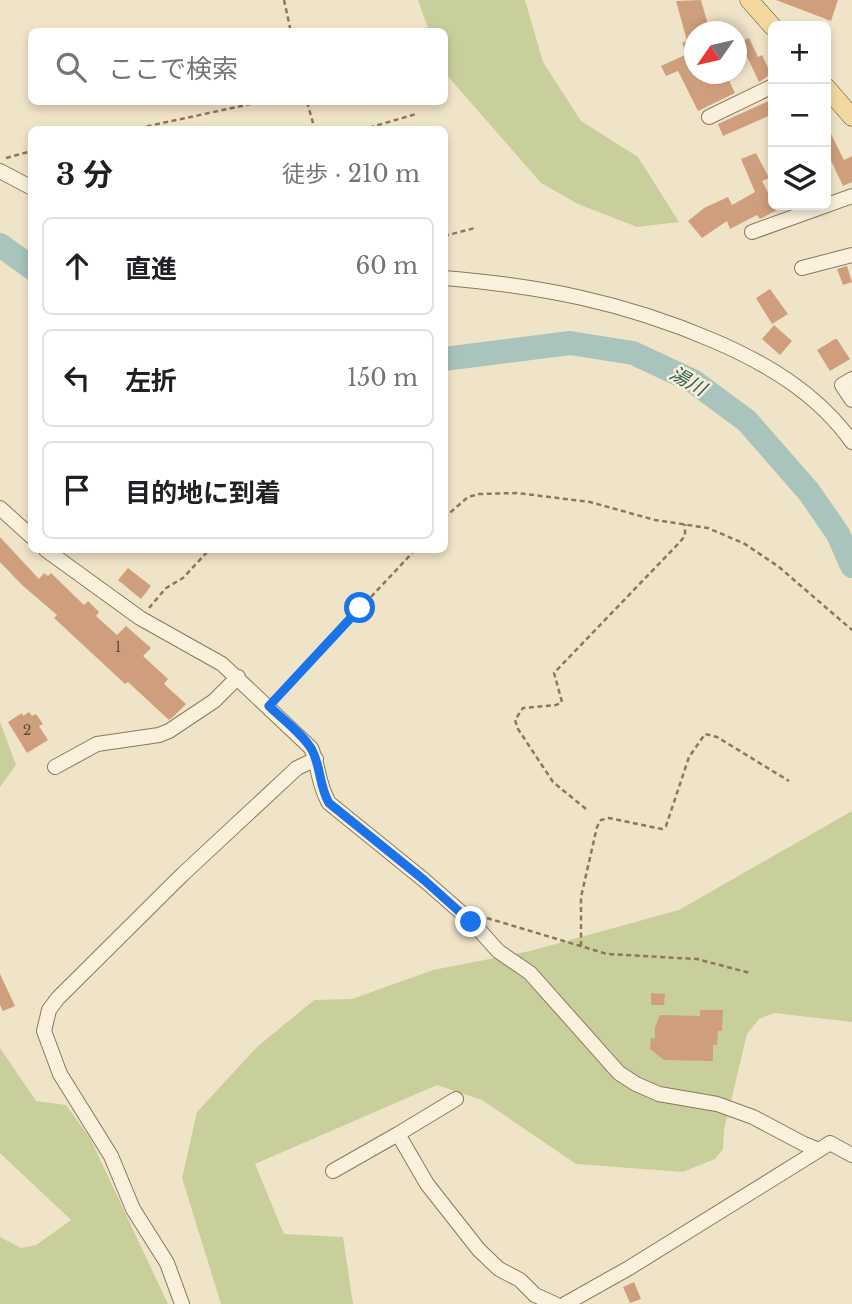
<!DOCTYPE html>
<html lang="ja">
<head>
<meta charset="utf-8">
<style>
	:root { --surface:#fff; --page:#f2f2f2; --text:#202124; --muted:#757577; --line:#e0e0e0 }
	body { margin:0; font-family:"Libre Baskerville","Noto Sans JP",serif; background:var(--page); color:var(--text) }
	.controls { position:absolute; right:21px; top:21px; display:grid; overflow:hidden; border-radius:10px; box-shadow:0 4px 10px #0003 }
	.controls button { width:63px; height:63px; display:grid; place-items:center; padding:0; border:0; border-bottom:2px solid var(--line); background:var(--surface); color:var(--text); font:35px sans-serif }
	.compass { position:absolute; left:684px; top:21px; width:63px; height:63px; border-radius:50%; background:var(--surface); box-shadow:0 4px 10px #0003; rotate:236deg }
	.stop { position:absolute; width:21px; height:21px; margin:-16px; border:5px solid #1a73e8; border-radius:50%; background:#fff }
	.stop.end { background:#1a73e8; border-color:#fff; box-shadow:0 2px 7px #0008 }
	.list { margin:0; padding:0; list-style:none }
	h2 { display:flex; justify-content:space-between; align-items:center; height:91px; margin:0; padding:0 28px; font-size:30px }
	h2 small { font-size:23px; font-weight:400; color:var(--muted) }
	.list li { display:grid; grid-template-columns:46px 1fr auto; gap:21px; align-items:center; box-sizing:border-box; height:98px; margin:0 14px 14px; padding:0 14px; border:2px solid var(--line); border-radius:10px }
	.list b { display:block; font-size:26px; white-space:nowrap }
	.list em { font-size:23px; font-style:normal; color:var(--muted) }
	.icon { flex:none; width:38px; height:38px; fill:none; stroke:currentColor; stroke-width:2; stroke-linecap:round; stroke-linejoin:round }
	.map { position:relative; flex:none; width:852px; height:1304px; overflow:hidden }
	.search { position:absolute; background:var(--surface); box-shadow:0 4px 10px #0003; left:28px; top:28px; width:420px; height:77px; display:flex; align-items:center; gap:18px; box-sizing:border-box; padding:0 24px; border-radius:10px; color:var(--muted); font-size:26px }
	.panel { position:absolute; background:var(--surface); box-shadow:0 4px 10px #0003; left:28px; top:126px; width:420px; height:427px; border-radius:10px }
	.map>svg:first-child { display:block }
	.green { fill:#c9cf9b }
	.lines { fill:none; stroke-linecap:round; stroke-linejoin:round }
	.river { stroke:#a9c4bc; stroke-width:24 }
	.building { fill:#cf9f7d }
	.minor-casing { stroke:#8d765c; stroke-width:16 }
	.major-casing { stroke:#5b4430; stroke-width:19 }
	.path { stroke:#8d765c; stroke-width:2.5; stroke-dasharray:5 3.5; stroke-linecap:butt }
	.minor { stroke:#faf1dc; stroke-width:14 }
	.major { stroke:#f3d9a0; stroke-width:18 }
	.route { stroke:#1a73e8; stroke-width:9 }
	.labels { text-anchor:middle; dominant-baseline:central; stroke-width:5; stroke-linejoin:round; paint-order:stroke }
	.number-label { font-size:14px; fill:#624a37 }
	.water-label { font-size:19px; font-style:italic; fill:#2f5d5a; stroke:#f7eed8 }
</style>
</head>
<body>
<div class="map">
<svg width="852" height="1304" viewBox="0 0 852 1304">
	<rect width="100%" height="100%" fill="#f0e4c8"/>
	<path class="green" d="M 418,0 L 525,0 L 543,62 L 581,121 L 638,157 L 679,222 L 637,227 L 578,204 L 541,183 L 445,73 L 444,32 L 429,31 Z
		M 0,722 L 16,765 L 0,787 Z
		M 852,811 L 852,1022 L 774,1013 L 759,1019 L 747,1034 L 724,1130 L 723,1149 L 715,1159 L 683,1172 L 576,1164 L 482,1100 L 437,1085 L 255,1164 L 284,1234 L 343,1237 L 353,1304 L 221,1304 L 182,1178 L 197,1112 L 257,1047 L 314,1000 L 352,999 L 433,970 L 530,951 L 679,910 Z
		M 0,1048 L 36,1101 L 66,1105 L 90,1138 L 168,1304 L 0,1304 L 0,1237 L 21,1248 L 36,1245 L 71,1220 L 0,1153 Z"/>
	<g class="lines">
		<path class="river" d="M 0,245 L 32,268
			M 444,359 L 570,343 L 633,353 L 693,381 L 747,421 L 809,492 L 838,534 L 852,566"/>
	</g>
	<path class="building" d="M 701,0 L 710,32 L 695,32 L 695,74 L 726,74 L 735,93 L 698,111 L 678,71 L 666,76 L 661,66 L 687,54 L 682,43 L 687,41 L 676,1 Z
		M 776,0 L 838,0 L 831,21 Z
		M 749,38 L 758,57 L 762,55 L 771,74 L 759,82 L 740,42 Z
		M 773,99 L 773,114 L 723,136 L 718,124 Z
		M 826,124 L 844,160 L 852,156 L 852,182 L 843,186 L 826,150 Z
		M 756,153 L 769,178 L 762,181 L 777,210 L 760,219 L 757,215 L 730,229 L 727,221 L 702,238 L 688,221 L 704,208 L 728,197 L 732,205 L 755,192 L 741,159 Z
		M 847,266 L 852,282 L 843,285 L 837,269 Z
		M 770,289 L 788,314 L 772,324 L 756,298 Z
		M 774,325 L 792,341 L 780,355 L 762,339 Z
		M 835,339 L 837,339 L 850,359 L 830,371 L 817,350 Z
		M 0,537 L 39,579 L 44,573 L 48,576 L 51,573 L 84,605 L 88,601 L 99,612 L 96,616 L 117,635 L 126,626 L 151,648 L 143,656 L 168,679 L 164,684 L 186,704 L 174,716 L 169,720 L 128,682 L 125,684 L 54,618 L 57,615 L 22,585 L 0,562 Z
		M 128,568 L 151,586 L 141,599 L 118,580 Z
		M 29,712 L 32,716 L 36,714 L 43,724 L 39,726 L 48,740 L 27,753 L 8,722 L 22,713 L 23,716 Z
		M 0,974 L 15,1006 L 3,1011 L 0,1005 Z
		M 651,993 L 665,994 L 664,1005 L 651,1005 Z
		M 700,1010 L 723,1010 L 722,1031 L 718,1031 L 717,1045 L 713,1045 L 713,1061 L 664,1060 L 650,1049 L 651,1038 L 655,1039 L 655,1027 L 660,1015 L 700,1016 Z
		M 634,1282 L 641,1299 L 630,1303 L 623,1287 Z"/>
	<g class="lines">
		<g class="minor-casing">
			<path id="minor" d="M 709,117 L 773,86
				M 0,171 L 32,188
				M 752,232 L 852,196
				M 802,268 L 852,255
				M 444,278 C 541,286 623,302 712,340 C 766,363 817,393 852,442
				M 852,379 L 842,385 L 852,400
				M 0,508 L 32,537
				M 46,550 L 140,618 L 222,664 L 311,748 C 319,766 318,785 329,803 L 424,880 L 472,922 L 498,951 L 530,973 L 619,1073 L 636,1084 L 659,1094 L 717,1104 L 753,1117 L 804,1144 L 819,1150 L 830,1143 L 852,1155
				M 55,767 L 97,744 L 159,735 L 169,731 L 214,701 L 238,677
				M 398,1134 L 456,1099
				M 333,1171 L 398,1134 L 427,1184 L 479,1250 L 499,1269 L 520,1280 L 535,1295 L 555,1304
				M 182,1304 L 167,1263 L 133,1209 L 111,1156 L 60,1074 L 44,1031 L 49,1010 L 58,998 L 183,874 L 297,768 L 316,759
				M 565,1304 L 629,1268 L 819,1150"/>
		</g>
		<g class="major-casing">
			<path id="major" d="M 749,0 L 773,27
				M 826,87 L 852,117"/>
		</g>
		<path class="path" d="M 284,0 L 291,32
			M 307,102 L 315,130
			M 130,130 L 260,102
			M 361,130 L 416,114
			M 6,158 L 32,151
			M 444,236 L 475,228
			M 444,518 L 468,497 L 479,494 L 517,493 L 590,502 L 655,520 L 708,528 L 745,544 L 779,567 L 852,630
			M 149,608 L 166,588 L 183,578 L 209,550
			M 278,696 L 415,550
			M 586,809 L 553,782 L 518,729 L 515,720 L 523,708 L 556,705 L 562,702 L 554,673 L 678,544 L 685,536 L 685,524
			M 487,918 L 607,954 L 697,959 L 750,973
			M 581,946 L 581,897 L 597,827 L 601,820 L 609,818 L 662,829 L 666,826 L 689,757 L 705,734 L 717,737 L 789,781"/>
		<use href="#minor" class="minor"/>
		<use href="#major" class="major"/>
	</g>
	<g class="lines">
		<path class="route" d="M 360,608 L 269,706 C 282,719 303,734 312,750 C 321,767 319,786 329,803 L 424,880 L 471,922"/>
	</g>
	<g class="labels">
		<g class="number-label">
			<text x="118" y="647">1</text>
			<text x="27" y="730">2</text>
		</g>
		<g class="water-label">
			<text transform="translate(688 381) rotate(30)">湯川</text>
		</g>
	</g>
</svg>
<div class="controls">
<button>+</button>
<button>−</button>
<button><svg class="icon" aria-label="layers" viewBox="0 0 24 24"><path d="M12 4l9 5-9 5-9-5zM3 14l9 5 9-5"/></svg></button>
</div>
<svg class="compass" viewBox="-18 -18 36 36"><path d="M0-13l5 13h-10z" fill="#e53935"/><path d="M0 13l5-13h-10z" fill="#757577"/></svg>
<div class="stop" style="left:360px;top:608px"></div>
<div class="stop end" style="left:471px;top:922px"></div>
<div class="search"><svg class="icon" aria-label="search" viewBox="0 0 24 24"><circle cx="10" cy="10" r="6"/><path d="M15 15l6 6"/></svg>ここで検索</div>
<section class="panel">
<h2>3 分<small>徒歩 · 210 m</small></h2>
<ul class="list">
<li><svg class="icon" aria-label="ahead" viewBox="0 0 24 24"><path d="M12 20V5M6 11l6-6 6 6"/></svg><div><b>直進</b></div><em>60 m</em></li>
<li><svg class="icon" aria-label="left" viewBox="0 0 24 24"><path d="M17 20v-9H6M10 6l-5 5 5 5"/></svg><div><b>左折</b></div><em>150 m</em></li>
<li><svg class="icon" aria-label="arrive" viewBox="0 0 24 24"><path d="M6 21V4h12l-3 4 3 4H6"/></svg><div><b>目的地に到着</b></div></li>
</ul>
</section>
</div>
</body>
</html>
